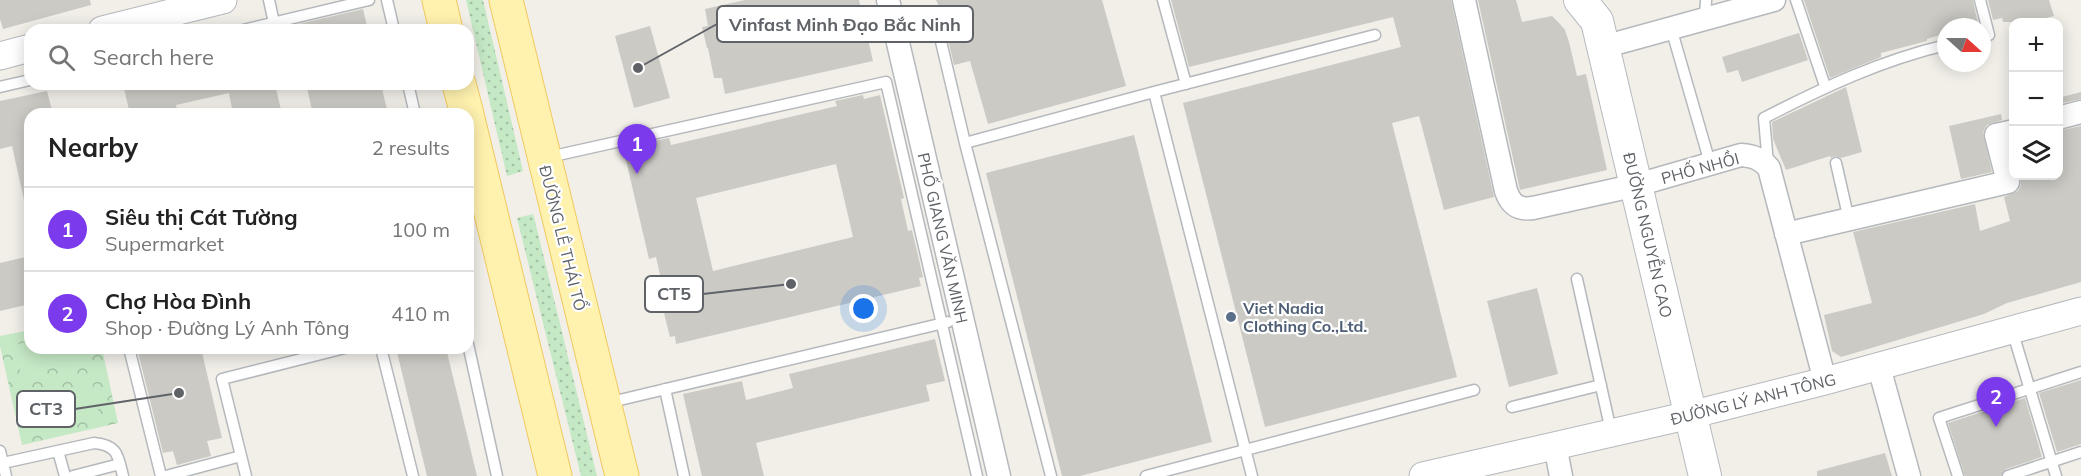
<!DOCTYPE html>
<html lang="en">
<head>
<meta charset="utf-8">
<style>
	:root { --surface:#fff; --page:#f2f2f2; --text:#222; --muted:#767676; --line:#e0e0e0; --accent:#7c3aed }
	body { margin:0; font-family:Mulish,sans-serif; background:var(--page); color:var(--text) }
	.controls { position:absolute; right:18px; top:18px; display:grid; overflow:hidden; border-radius:12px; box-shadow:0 3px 15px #0003 }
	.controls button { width:54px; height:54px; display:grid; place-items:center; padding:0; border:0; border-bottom:2px solid var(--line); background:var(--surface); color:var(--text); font:30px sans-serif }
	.compass { position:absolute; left:1937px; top:18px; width:54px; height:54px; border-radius:50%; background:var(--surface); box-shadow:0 3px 15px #0003; rotate:111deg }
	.you { position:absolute; left:864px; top:309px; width:21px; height:21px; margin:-15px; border:4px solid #fff; border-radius:50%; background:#1a73e8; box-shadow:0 0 0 9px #1a73e833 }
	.badge { display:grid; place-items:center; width:39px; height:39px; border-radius:50%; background:var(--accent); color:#fff; font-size:20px; font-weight:700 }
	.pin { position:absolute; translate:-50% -50px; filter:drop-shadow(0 2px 3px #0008) }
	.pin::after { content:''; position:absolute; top:32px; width:21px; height:18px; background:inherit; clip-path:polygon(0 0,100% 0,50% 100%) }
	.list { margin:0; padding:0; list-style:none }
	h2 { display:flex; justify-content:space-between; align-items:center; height:78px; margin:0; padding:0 24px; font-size:26px }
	h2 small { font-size:20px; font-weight:400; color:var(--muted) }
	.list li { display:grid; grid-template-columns:39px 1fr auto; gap:18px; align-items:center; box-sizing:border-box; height:84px; padding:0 24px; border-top:2px solid var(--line) }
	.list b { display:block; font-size:22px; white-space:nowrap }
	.list p { margin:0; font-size:20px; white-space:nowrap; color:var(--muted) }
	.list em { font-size:20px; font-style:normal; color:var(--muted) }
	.icon { flex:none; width:33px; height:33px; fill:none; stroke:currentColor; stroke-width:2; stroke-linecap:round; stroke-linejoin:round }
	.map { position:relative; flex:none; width:2081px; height:476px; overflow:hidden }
	.search { position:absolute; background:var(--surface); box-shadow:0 3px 15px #0003; left:24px; top:24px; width:450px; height:66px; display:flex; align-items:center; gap:15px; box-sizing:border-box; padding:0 21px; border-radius:18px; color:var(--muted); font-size:22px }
	.panel { position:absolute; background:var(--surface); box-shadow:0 3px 15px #0003; left:24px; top:108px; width:450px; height:246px; border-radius:18px }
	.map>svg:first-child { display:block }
	.grass { fill:url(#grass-dots) }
	.park { fill:url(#park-crowns) }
	.pitch { fill:#c5e8c5 }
	.building { fill:#cccac5; fill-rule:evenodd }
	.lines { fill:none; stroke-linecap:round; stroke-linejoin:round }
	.service-casing { stroke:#b5b8bc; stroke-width:13 }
	.minor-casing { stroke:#b5b8bc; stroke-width:25 }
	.tertiary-casing { stroke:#b5b8bc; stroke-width:29 }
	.secondary-casing { stroke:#b6babf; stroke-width:34 }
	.primary-casing { stroke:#f2c960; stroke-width:35 }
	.service { stroke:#fff; stroke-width:10 }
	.minor { stroke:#fff; stroke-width:22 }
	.tertiary { stroke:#fff; stroke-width:27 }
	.secondary { stroke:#fff; stroke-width:32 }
	.primary { stroke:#fff2af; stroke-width:33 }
	.service-dot { fill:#5c6f8a; stroke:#fff; stroke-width:2 }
	.labels { text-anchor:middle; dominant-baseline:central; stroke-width:4.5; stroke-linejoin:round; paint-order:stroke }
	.street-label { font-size:16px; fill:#5f6368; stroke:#fff }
	.service-label { font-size:16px; font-weight:bold; fill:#4e5e75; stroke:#fff; text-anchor:start }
	.leader { fill:none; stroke:#5f6368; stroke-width:2 }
	.callout-dot { fill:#5f6368; stroke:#fff; stroke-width:2 }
	.callout { fill:#fff; stroke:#5f6368; stroke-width:2 }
	.callout-label { font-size:18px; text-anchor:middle; font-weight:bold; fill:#5f6368 }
</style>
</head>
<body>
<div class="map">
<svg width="2081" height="476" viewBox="0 0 2081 476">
	<defs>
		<pattern id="grass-dots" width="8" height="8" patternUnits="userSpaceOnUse" patternTransform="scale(1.5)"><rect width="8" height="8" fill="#c5e8c5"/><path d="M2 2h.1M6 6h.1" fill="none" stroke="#a3c0a4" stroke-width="1.8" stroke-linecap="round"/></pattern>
		<pattern id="park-crowns" width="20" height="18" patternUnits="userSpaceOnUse" patternTransform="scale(1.5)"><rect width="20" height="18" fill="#c5e8c5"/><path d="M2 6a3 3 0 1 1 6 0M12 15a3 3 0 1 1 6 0" fill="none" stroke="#a3c0a4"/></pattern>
	</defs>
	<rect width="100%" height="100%" fill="#f1efe8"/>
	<path class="grass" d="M 466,0 L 483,0 L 523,171 L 507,176 Z
		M 533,214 L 535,221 L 597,476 L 581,476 L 517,218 Z"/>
	<path class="park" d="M 30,330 L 30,348 L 102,348 L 118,423 L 22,445 L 0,346 L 0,336 Z"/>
	<path class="pitch" d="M 30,341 L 30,348 L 83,348 L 86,361 L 21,375 L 15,345 Z
		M 92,383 L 99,414 L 34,428 L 27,398 Z"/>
	<path class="building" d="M 0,0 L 90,0 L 91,5 L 3,29 L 0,19 Z
		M 745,0 L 859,0 L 873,61 L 725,94 L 722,78 L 714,78 L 708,48 L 707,48 L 702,27 L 708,26 L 705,9 Z
		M 936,0 L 1102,0 L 1126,86 L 988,124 L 970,61 L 954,65 L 941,10 Z
		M 1171,0 L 1451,0 L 1494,197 L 1444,210 L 1419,116 L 1392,123 L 1457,377 L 1265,427 L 1183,103 L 1401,47 L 1393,17 L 1189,67 Z
		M 1478,0 L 1516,0 L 1522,22 L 1552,16 L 1560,24 L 1565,30 L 1569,42 L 1577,76 L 1586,74 L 1607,170 L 1520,190 Z
		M 1804,0 L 1973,0 L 1978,24 L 1969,27 L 1946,27 L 1946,33 L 1927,39 L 1927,41 L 1881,53 L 1881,57 L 1830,78 Z
		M 1988,0 L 2049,0 L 2054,16 L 2031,22 L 2003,22 L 2002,18 L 1993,20 Z
		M 363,9 L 368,30 L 299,30 L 299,24 Z
		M 650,26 L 670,98 L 634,108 L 615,36 Z
		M 1799,33 L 1808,60 L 1742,82 L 1738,70 L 1727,73 L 1722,57 Z
		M 123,84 L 275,84 L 282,114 L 233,114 L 229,93 L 176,105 L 178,114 L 130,114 Z
		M 306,84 L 381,84 L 388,114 L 313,114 Z
		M 1846,87 L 1862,152 L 1841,158 L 1835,156 L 1830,158 L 1830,156 L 1786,170 L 1773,139 L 1772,122 Z
		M 47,91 L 53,114 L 30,114 L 30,200 L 24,200 L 12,146 L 0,149 L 0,101 Z
		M 2081,92 L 2081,99 L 2058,104 L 2058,98 Z
		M 863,95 L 864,99 L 880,95 L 904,198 L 901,199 L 908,231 L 912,230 L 923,277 L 919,278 L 921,286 L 676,344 L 675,336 L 670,337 L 659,293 L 664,292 L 656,257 L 649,259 L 625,156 L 643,152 L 641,144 L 669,138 L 671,145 L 837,106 L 835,101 ZM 836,164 L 853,237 L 713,271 L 696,198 Z
		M 2001,114 L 2002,120 L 1987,125 L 1983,132 L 1992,172 L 1961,179 L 1949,126 Z
		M 2081,126 L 2081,282 L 2007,303 L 1984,314 L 1858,352 L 1841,357 L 1832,351 L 1824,315 L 1872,303 L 1853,232 L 1975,204 L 1980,231 L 2010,221 L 2004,197 L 2018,191 L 2021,185 L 2020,176 L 2058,176 L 2058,131 Z
		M 1134,135 L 1212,442 L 1080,476 L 1062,476 L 986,173 Z
		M 30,256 L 30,304 L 0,311 L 0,263 Z
		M 1537,288 L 1558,374 L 1509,387 L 1487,301 Z
		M 935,339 L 945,381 L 926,385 L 930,401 L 756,443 L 764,476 L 702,476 L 683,394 L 742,381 L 746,400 L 793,388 L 789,374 Z
		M 137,348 L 201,348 L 222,438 L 207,441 L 211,456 L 177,465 L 173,451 L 163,453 Z
		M 396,348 L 446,348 L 477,476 L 427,476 Z
		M 2081,380 L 2081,444 L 2057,452 L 2039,393 Z
		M 2025,398 L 2042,457 L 2006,469 L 2001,476 L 1965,476 L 1948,423 Z
		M 1885,453 L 1892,476 L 1817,476 L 1817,471 Z"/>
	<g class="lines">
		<g class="service-casing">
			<path id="service" d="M 269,0 L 274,23
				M 387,0 L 394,30
				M 1163,0 L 1186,84
				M 1796,0 L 1825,86
				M 1980,0 L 1989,35 L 1982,36
				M 934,12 L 965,143 L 1154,92
				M 1705,19 L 1706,0
				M 1671,28 L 1710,163
				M 243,30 L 369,0
				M 408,84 L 415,114
				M 0,87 L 30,80
				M 965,143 L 1051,476
				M 549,157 L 886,82 L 977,476
				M 1836,163 L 1849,220
				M 1768,164 L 1764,118 C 1822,88 1882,60 1946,45
				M 1577,279 L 1611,431
				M 2012,330 L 2056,476
				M 468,344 L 497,476
				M 129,348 L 161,476
				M 381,348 L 413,476
				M 665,389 L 684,476
				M 607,403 L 948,322
				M 1512,407 L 1601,385
				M 0,451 L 6,476
				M 58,451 L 65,476
				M 3,463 L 94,443 C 118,445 118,456 123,476
				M 73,476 L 120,464
				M 166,476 L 241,456
				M 246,476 L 222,379 L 345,348
				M 1146,476 L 1474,390
				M 1252,476 L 1154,92 L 1375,35
				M 1958,476 L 1939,418 L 2081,372
				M 2008,476 L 2081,452"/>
		</g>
		<g class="minor-casing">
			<path id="minor" d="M 888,0 L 999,476
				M 1464,0 L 1506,191 C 1511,205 1518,210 1533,208 L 1637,185 L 1741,155 C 1753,156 1760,158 1769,168 L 1825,381
				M 1603,47 L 1774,0
				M 2058,118 L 2081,112
				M 1786,234 L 2008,182 L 1996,135 L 2014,131
				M 1879,367 L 1909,476
				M 1555,445 L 1561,476"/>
		</g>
		<g class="tertiary-casing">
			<path id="tertiary" d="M 102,30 L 223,0
				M 0,56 L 30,48
				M 1423,476 L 1690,415 L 1825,381 L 2081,311"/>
		</g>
		<g class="secondary-casing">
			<path id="secondary" d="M 1580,0 L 1597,21 L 1705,476"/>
		</g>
		<g class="primary-casing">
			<path id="primary" d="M 439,0 L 446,30
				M 506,0 L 622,476
				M 459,84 L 467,114
				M 468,119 L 555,476"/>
		</g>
		<use href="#service" class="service"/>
		<use href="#minor" class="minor"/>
		<use href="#tertiary" class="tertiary"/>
		<use href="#secondary" class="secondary"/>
		<use href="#primary" class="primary"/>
	</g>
	<circle class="service-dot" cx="1231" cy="317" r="6"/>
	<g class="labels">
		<g class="street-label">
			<text transform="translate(1700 168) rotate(-15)">PHỐ NHỒI</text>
			<text transform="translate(1648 235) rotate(77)">ĐƯỜNG NGUYỄN CAO</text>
			<text transform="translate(563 238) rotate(76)">ĐƯỜNG LÊ THÁI TỔ</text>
			<text transform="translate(943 238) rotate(77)">PHỐ GIANG VĂN MINH</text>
			<text transform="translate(1753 399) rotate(-14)">ĐƯỜNG LÝ ANH TÔNG</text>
		</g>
		<g class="service-label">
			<text x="1243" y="308">Viet Nadia<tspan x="1243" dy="18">Clothing Co.,Ltd.</tspan></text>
		</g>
	</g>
	<path class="leader" d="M638 68L717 24M791 284L703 294M179 393L75 409"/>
	<g class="callout-dot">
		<circle cx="638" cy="68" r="6"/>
		<circle cx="791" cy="284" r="6"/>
		<circle cx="179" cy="393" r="6"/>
	</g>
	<g class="callout">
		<rect x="717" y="6" width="256" height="36" rx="6"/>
		<rect x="645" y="276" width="58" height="36" rx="6"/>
		<rect x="17" y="391" width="58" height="36" rx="6"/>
	</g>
	<g class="callout-label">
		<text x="845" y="31">Vinfast Minh Đạo Bắc Ninh</text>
		<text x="674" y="300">CT5</text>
		<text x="46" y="415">CT3</text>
	</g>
</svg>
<div class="controls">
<button>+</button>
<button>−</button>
<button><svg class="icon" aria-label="layers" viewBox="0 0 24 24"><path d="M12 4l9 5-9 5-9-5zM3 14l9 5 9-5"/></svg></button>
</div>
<svg class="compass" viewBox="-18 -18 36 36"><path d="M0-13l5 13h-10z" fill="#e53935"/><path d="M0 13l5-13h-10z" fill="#767676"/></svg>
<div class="you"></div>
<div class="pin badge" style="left:637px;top:174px">1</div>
<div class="pin badge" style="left:1996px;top:427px">2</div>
<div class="search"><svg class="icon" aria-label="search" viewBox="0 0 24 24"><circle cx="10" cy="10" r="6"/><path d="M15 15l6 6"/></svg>Search here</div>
<section class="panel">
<h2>Nearby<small>2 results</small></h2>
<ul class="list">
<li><span class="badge">1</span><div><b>Siêu thị Cát Tường</b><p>Supermarket</p></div><em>100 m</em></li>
<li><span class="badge">2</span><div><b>Chợ Hòa Đình</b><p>Shop · Đường Lý Anh Tông</p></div><em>410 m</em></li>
</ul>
</section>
</div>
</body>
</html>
